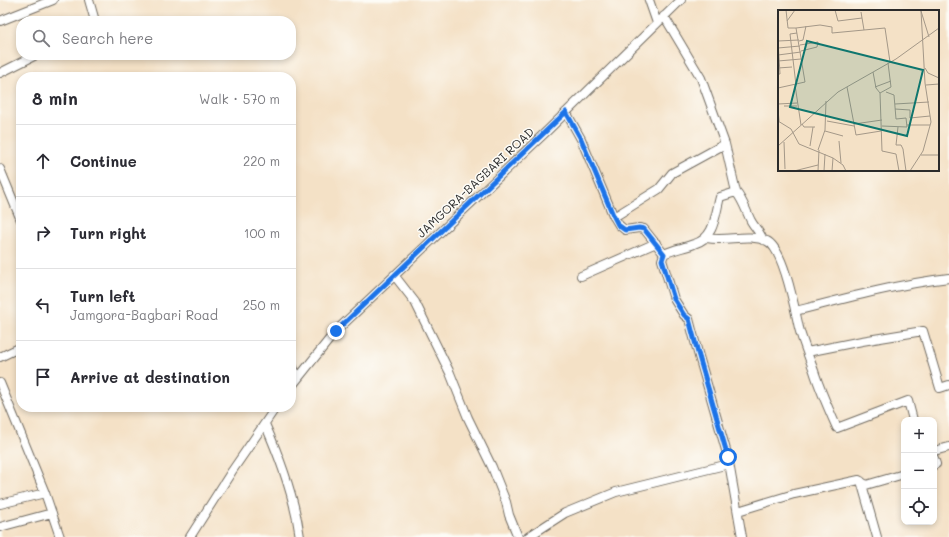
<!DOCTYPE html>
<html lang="en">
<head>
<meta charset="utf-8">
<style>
	:root { --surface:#fff; --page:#f7f7f7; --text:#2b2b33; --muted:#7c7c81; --line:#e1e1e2 }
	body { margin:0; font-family:Mali,sans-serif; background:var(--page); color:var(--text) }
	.controls { position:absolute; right:12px; bottom:12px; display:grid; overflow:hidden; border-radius:8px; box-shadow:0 2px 6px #0003 }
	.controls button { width:36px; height:36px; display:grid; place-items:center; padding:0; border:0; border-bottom:1px solid var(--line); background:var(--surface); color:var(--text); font:20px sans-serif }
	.stop { position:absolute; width:12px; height:12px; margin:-9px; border:3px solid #1a73e8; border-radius:50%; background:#fff }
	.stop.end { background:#1a73e8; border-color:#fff; box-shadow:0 1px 4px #0008 }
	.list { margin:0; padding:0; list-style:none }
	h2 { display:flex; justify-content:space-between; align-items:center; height:52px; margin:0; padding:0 16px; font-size:17px }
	h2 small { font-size:13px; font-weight:400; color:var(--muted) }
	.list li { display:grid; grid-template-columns:26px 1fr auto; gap:12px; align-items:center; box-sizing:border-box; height:72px; padding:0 16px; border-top:1px solid var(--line) }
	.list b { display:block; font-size:15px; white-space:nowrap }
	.list p { margin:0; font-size:13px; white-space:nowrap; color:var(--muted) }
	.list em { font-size:13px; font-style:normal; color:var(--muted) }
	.icon { flex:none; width:22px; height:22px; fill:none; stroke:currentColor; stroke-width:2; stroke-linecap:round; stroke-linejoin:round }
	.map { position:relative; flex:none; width:949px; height:537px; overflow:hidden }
	.search { position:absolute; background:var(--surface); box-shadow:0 2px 6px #0003; left:16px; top:16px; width:280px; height:44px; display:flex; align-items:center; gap:10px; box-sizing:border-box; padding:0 14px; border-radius:16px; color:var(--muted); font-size:15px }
	.panel { position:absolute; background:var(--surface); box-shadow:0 2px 6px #0003; left:16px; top:72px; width:280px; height:340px; border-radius:16px }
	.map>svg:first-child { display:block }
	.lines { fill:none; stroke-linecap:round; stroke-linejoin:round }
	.street-casing { stroke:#716b61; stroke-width:10 }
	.street { stroke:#fff; stroke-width:8 }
	.route { stroke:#1a73e8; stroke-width:5 }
	.labels { text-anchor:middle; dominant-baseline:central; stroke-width:3; stroke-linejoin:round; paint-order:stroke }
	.street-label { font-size:12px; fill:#2b2b2b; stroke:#fdfcf7 }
	.inset-road { fill:none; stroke:#a49888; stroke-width:1 }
	.view { fill:#0f766e; fill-opacity:0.15; stroke:#0f766e; stroke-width:2 }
	.inset-edge { fill:none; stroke:#2b2b2b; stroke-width:2 }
</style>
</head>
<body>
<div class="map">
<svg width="949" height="537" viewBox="0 0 949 537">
	<rect width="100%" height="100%" fill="#fdfcf7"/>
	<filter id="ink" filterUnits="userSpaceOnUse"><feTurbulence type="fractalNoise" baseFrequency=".025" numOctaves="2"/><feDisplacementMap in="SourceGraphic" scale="8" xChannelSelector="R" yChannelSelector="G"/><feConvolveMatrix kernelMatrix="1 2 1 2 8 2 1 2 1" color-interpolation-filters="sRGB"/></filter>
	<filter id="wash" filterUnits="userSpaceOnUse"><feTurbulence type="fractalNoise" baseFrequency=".012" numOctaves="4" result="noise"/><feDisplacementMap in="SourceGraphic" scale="16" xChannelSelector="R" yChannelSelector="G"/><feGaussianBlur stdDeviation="0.9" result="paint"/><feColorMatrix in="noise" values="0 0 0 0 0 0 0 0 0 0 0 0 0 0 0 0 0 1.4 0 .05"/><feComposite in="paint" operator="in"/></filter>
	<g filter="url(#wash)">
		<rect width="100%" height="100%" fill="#f4e1c6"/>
	</g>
	<g filter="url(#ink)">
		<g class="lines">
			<g class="street-casing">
				<path id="street" d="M 89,0 L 95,21
					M 649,0 L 657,23
					M 664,16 L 701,78 L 725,144 L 736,192 L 720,197 C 715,215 715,238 694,244 C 684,248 674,249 664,254 L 662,260 L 674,299 L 684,315 L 689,319 L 698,353 L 728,457 L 742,537
					M 0,21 L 53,0
					M 0,73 L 36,55
					M 566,112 L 581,139 L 613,215 L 619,225 L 625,230 L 639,228 L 644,229 L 664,254
					M 0,169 L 21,220
					M 736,192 C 743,200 746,211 751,221 C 755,228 760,232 763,240
					M 614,217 L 659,189 L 672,173 L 725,144
					M 707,238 C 726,242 748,233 767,241 C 784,249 795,310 799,328 C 803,343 809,357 814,371 C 820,390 829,410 837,428 L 908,401 L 913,420
					M 394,275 L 415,302 L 450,373 L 468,418 L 492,467 L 506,502 L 509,515 L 518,537
					M 581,276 L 656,243
					M 796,311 C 846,298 898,284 949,278
					M 807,352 L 862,341 L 923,331 L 940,388 L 949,385
					M 0,357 L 21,347
					M 291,363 L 298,378
					M 0,383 L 45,493 L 60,537
					M 291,387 L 336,331 L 548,130 L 681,0
					M 265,424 C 280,458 295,500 300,537
					M 934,451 L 949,447
					M 934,458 L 936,464 L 934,465
					M 861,481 L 877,537
					M 0,504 L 45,493
					M 738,511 L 794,494 L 859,480 L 866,485 L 904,474
					M 0,527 L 52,513
					M 190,537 L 232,471 L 276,407
					M 528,537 L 565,513 L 616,492 L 729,464"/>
			</g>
			<use href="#street" class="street"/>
		</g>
	</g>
	<g class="lines" filter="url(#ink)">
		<path class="route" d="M 336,331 L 566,112 L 581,139 L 613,215 L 618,225 L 625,230 L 639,228 L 644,229 L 664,254 L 662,260 L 674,299 L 684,315 L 689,319 L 698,353 L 728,457"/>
	</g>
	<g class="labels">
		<g class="street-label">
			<text transform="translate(475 182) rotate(-43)">JAMGORA-BAGBARI ROAD</text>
		</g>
	</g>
	<g transform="translate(778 10)">
		<rect width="161" height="161" fill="#f4e1c6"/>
		<path class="inset-road" d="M 57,0 L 60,11 L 84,8M 143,1 L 151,27M 83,2 L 86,20 L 107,18 L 112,52M 9,11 L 17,0M 18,18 L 42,15 L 54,17 L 54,23 L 86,20M 0,31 L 2,64 L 0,64M 0,31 L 21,30M 21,31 L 25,30 L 28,16M 22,35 L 40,32 L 39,37 L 23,41M 0,38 L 22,36M 0,45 L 23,42M 0,51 L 23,49M 110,53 L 113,77 L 102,83 L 104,141 L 118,144 L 121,161M 0,58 L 14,57M 147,58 L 150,63 L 161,68M 95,62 L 98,78 L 102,83M 17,75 L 23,115M 18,75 L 12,24 L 19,23M 148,75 L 161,74M 69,77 L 76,114 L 104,110M 97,77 L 113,71M 0,78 L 27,72 L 18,18 L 10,18 L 8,0M 0,94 L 19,93M 117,94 L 151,92M 6,96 L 19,96M 0,99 L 1,111M 117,99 L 132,100 L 132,108 L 152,106M 0,111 L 13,119 L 21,134 L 55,148M 49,111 L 76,116M 24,114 L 26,117 L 37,117M 76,114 L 78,125 L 103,121M 129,115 L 152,115M 104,116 L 129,117 L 128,108 L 118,109 L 116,85 L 108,82M 120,117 L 118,135 L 123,135 L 125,139 L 128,161M 47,121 L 65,126M 61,131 L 63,153M 6,132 L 7,159M 0,136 L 60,82 L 118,49 L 161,18M 32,136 L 35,117M 40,140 L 47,120 L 48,91M 143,145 L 161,145M 16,161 L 40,155M 40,161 L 41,140M 46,161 L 47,144M 54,161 L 55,148 L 65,155 L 68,161M 132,161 L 145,141 L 153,112 L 147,73 L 143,1"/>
		<path class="view" d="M 29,31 L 145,60 L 129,126 L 12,97 Z"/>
		<rect width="161" height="161" class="inset-edge"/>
	</g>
</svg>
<div class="controls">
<button>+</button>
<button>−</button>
<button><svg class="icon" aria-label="locate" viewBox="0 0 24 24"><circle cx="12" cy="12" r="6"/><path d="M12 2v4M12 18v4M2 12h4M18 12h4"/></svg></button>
</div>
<div class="stop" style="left:728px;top:457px"></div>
<div class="stop end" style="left:336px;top:331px"></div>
<div class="search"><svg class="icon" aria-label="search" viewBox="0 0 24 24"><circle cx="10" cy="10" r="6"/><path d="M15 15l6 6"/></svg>Search here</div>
<section class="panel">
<h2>8 min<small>Walk · 570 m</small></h2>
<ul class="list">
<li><svg class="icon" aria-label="ahead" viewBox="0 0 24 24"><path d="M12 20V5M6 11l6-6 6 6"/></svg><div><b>Continue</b></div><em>220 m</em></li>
<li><svg class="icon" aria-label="right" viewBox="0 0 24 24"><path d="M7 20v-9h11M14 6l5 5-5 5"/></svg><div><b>Turn right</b></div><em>100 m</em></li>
<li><svg class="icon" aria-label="left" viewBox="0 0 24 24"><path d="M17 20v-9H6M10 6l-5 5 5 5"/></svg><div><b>Turn left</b><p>Jamgora-Bagbari Road</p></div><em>250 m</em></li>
<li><svg class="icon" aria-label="arrive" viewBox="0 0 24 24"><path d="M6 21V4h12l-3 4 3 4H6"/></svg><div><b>Arrive at destination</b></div></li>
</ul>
</section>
</div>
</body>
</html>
